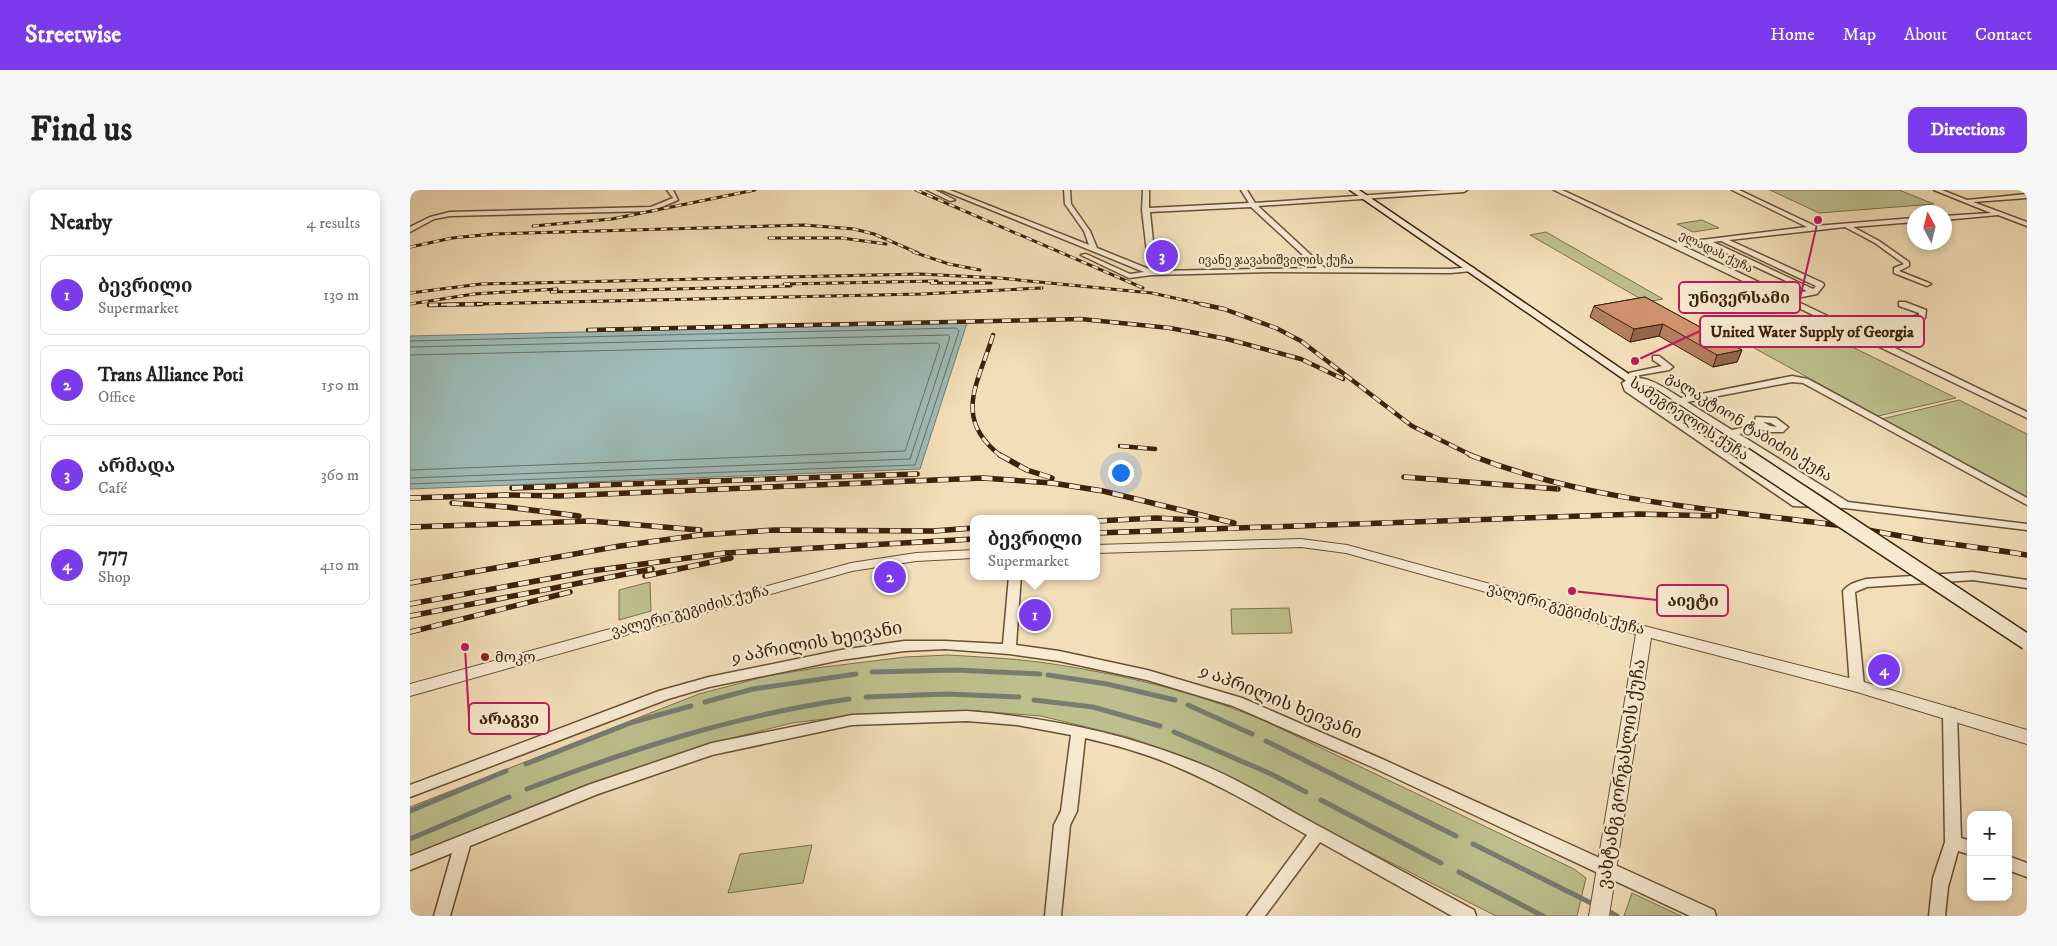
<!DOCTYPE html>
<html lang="en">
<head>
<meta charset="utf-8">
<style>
	:root { --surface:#fff; --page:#f6f6f6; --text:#222; --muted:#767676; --line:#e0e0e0; --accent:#7c3aed }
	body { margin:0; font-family:"IM FELL DW Pica","Noto Serif Georgian",serif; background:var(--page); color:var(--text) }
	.controls { position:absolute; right:15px; bottom:15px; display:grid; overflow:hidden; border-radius:10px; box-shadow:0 2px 8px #0003 }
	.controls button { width:45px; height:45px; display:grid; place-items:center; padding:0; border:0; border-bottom:1px solid var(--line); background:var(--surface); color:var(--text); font:25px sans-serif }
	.compass { position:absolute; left:1497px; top:15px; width:45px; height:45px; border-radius:50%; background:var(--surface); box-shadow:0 2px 8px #0003; rotate:353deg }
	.you { position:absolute; left:710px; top:282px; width:18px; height:18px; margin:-12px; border:4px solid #fff; border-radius:50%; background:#1a73e8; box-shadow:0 0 0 8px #1a73e833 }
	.badge { display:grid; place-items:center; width:32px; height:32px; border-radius:50%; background:var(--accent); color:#fff; font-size:16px; font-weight:700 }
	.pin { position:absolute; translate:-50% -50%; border:2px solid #fff; box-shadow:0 1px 5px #0006 }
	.popup { position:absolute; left:560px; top:325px; width:130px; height:65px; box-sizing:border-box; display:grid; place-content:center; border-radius:10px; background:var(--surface); filter:drop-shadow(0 1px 4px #0005); font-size:16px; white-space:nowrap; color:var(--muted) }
	.popup b { font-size:19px; color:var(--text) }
	.popup::after { content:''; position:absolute; left:50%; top:100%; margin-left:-10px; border:10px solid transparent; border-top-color:var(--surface) }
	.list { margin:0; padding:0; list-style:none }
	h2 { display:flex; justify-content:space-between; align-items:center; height:65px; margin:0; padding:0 20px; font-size:21px }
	h2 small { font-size:16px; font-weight:400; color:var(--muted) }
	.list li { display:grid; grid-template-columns:32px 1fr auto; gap:15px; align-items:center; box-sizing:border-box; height:80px; margin:0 10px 10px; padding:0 10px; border:1px solid var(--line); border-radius:10px }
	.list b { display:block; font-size:19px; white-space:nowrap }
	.list p { margin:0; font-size:16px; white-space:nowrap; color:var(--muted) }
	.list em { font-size:16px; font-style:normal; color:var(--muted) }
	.map { position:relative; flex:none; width:1617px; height:726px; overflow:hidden; border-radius:10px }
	header { display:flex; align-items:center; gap:30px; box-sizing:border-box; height:70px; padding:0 25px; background:var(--accent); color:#fff }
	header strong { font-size:24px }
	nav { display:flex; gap:28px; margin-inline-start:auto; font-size:18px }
	.intro { display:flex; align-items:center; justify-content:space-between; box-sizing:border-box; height:120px; padding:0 30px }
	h1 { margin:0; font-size:35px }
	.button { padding:12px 22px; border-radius:10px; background:var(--accent); color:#fff; font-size:18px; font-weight:700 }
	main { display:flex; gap:30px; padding:0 30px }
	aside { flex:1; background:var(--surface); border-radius:10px; box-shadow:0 2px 8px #0003 }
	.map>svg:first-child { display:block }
	.green { fill:#bdc08d; stroke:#7d704b }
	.water { fill:#9dbbb7; stroke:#777d71 }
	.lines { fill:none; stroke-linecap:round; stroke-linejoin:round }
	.shore { stroke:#6d6e60; stroke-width:1 }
	.stream { stroke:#777d71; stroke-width:5 }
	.minor-casing { stroke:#6a5035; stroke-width:3 }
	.tertiary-casing { stroke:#6a5035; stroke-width:2 }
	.secondary-casing { stroke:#3d2109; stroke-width:3 }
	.minor { fill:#f7ead1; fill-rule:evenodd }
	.tertiary { fill:#f7ead1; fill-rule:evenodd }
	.secondary { fill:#f7ead1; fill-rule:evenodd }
	.rail-far2-casing { stroke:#3d2109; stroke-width:3 }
	.rail-far1-casing { stroke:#3d2109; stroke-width:4.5 }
	.rail-casing { stroke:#3d2109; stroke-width:5.5 }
	.rail-far2 { stroke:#f7ead1; stroke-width:2; stroke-dasharray:6; stroke-linecap:butt }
	.rail-far1 { stroke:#f7ead1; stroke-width:3; stroke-dasharray:9; stroke-linecap:butt }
	.rail { stroke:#f7ead1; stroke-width:4; stroke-dasharray:11; stroke-linecap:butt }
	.secondary-bridge-far1-casing { stroke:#3d2109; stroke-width:13; stroke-linecap:butt }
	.secondary-bridge-casing { stroke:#3d2109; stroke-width:18; stroke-linecap:butt }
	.secondary-bridge-far1 { stroke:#f7ead1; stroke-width:11 }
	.secondary-bridge { stroke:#f7ead1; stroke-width:15 }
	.wall { fill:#b47e5f; stroke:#3d2109 }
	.shaded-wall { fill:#92664d; stroke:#3d2109 }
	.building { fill:#d1926e; stroke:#3d2109 }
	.poi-dot { fill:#8f2418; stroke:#f7ead1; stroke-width:2 }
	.labels { text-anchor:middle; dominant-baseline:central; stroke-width:4.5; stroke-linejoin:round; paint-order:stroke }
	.far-street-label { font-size:12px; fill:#3d2109; stroke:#f7ead1 }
	.street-label { font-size:15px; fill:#3d2109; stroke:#f7ead1 }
	.poi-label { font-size:15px; fill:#3d2109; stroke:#f7ead1; text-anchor:start }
	.near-street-label { font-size:18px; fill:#3d2109; stroke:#f7ead1 }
	.leader { fill:none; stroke:#c2185b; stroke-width:2 }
	.callout-dot { fill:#c2185b; stroke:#f7ead1; stroke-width:2 }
	.callout { fill:#f7ead1; stroke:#c2185b; stroke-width:2 }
	.callout-label { font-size:16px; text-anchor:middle; font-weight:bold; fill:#3d2109 }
</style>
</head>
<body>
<header>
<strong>Streetwise</strong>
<nav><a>Home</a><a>Map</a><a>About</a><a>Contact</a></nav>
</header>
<div class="intro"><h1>Find us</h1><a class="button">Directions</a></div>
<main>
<aside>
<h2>Nearby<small>4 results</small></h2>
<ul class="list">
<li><span class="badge">1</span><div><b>ბევრილი</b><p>Supermarket</p></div><em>130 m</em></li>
<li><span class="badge">2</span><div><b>Trans Alliance Poti</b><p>Office</p></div><em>150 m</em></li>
<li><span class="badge">3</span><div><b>არმადა</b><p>Café</p></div><em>360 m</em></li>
<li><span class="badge">4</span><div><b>777</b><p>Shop</p></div><em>410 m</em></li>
</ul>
</aside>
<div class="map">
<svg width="1617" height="726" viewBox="0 0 1617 726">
	<rect width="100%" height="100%" fill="#f2deb8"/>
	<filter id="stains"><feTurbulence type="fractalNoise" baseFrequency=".004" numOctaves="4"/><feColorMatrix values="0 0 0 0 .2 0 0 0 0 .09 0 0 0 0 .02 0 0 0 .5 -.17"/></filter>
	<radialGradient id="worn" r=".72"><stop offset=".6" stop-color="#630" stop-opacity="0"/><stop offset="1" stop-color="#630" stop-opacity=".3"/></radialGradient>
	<path class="green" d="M 1360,0 L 1489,0 L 1524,14 L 1409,23 Z
		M 1292,30 L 1309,38 L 1283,42 L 1267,34 Z
		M 1136,42 L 1253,109 L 1236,112 L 1120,45 Z
		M 1416,144 L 1546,208 L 1468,226 L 1344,158 Z
		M 1549,210 L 1617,244 L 1617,308 L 1472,229 Z
		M 240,392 L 241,421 L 209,430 L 209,400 Z
		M 879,418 L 882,443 L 822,444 L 821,419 Z
		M 538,465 C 568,467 599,468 629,472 C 707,483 785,501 857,532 L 1164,679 L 1176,688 L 1167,726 L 1086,726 L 895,629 L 831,592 L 777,568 L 718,547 L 631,526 L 566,521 L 454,524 L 382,533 L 306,552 L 188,593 L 0,666 L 0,617 L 289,504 L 357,486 L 406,478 L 495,467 Z
		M 402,655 L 393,693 L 318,703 L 330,664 Z
		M 1222,703 L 1271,726 L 1214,726 Z"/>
	<path class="water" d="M 557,133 L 510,279 L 0,299 L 0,146 Z"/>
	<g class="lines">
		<path class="shore" d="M 0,151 L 546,138 L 549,141 L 505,275 L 0,294
			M 0,157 L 538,145 L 540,147 L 500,269 L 0,288
			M 0,165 L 527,153 L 530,155 L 495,261 L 0,280"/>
		<path class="stream" d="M 462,482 L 546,480 L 630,484
			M 638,485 L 697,494 L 765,510
			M 456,507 L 537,504 L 609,507
			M 624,510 L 683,517 L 750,536
			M 295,512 L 343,499 L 446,484
			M 778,515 L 842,544
			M 764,542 L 859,583 L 896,602
			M 856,551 L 1046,646
			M 116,574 L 223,532 L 281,516
			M 117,599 C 222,559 327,525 439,509
			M 911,610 L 1031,673
			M 0,621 L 96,581
			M 0,649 L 99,607
			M 1063,654 L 1185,715
			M 1049,682 L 1133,726
			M 1196,720 L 1207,726"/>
		<g class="minor-casing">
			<path id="minor" d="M 257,0 L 263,0 L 268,10 L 242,21 L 40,26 L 24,29 L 0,42 L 0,37 L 20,27 L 40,22 L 241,17 L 263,8 Z
				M 517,0 L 525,0 L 545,10 L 540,11 Z
				M 532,0 L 540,0 L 679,55 L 674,41 L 655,14 L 654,0 L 660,0 L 661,14 L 680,41 L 687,58 L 739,79 L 732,20 L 733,0 L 739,0 L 739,18 L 839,13 L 831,0 L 837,0 L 845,13 L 1033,0 L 1057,0 L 1054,2 L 848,16 L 915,78 L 1040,79 L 1062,77 L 1065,79 L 1062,81 L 1040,83 L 861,82 L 742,85 L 719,88 L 671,65 L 676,64 L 720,84 L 734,82 ZM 841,17 L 907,78 L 746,81 L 740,22 Z
				M 1144,0 L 1152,0 L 1267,53 L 1397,37 L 1322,0 L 1329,0 L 1405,36 L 1504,28 L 1504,32 L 1443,37 L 1469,51 L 1499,72 L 1499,76 L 1489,81 L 1519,93 L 1521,94 L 1517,96 L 1484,83 L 1484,78 L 1494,74 L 1465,53 L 1435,37 L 1319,50 L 1413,93 L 1414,95 L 1407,104 L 1382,109 L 1447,140 L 1509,125 L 1509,123 L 1489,116 L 1489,112 L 1495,112 L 1516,120 L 1515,128 L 1454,143 L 1617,222 L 1617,228 ZM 1311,51 L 1406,96 L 1403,99 L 1303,52 ZM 1295,53 L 1397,101 L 1376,105 L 1273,56 Z
				M 1524,0 L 1532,0 L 1557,10 L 1617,4 L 1617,8 L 1563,12 L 1617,32 L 1617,36 L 1588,25 L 1534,30 L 1534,26 L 1581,23 Z
				M 1243,166 L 1249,166 L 1263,177 L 1259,180 L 1219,187 L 1219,183 L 1252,176 L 1243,170 Z
				M 1382,186 L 1398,189 L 1617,308 L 1617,315 L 1393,193 L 1382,192 L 1277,212 L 1322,240 L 1344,235 L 1346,227 L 1366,228 L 1378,237 L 1373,242 L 1358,242 L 1351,239 L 1329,244 L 1438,312 L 1617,334 L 1617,340 L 1435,318 L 1383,316 L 1215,201 L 1212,193 C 1231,179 1254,198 1271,208 ZM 1229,193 L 1239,196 L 1422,312 L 1389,311 L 1222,198 L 1221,194 ZM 1353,232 L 1361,233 L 1367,237 L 1360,236 Z
				M 1563,382 L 1617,390 L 1617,398 L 1563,390 L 1457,397 L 1445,402 L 1454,496 L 1452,500 L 1447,501 L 1442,500 L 1440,496 L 1433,401 C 1439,393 1447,392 1456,389 Z
				M 599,386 L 611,386 L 606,455 L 649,461 L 737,480 L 832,508 L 972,569 L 1304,720 L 1306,726 L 1280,726 L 962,577 L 823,516 L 737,490 L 649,471 L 599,464 L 535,459 L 494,461 L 431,470 L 299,497 L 258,509 L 0,607 L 0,595 L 249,501 L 299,487 L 431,460 L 494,451 L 535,451 L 593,454 Z
				M 1540,518 L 1545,519 L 1547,523 L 1551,648 L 1561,651 L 1561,665 L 1548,661 L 1538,697 L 1535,726 L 1519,726 L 1523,688 L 1535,652 L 1533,523 L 1535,519 Z
				M 557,521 C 632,527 705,541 775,568 C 817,583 855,606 894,628 C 951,659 1007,689 1064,720 L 1066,726 L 1042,726 L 910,652 L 855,726 L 837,726 L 897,645 C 854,621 812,596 767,577 C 738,564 706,555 675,548 L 667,621 L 660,635 L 651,726 L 635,726 L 644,635 L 651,621 L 661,545 L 607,535 L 557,531 L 442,535 L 302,565 L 188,604 L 60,656 L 40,726 L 24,726 L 42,663 L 0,680 L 0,666 L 178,595 L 302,553 L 442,525 Z
				M 1598,666 L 1617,673 L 1617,687 L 1598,680 Z"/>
		</g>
		<g class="tertiary-casing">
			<path id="tertiary" d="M 891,349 L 937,355 L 1234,436 L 1447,490 L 1617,540 L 1617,554 L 1447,502 L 1241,448 L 1199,726 L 1179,726 L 1226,444 L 936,363 L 891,357 L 686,363 L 686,355 Z
				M 564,360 L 564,368 L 506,371 L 442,381 L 0,506 L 0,494 L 441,373 L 506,363 Z"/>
		</g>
		<g class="secondary-casing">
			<path id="secondary" d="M 940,0 L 949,0 L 1248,204 L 1242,208 L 1238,206 Z"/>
		</g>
		<use href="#minor" class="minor"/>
		<use href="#tertiary" class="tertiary"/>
		<use href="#secondary" class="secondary"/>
		<g class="rail-far2-casing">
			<path id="rail-far2" d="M 506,0 L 733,98
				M 123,36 L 202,29 L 345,0
				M 359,48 L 432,48 L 476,54
				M 0,57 L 42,48 L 83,44 L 394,35 L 444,39 L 464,44 L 508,63
				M 503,62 L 539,74 L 570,80
				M 521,93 L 581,93
				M 374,94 L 527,91
				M 141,102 L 381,96
				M 0,103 L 71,94 L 510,84 L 589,88 L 742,103 L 796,115
				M 0,114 L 64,104 L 147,99
				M 19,115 L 512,104 L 632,98"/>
		</g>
		<g class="rail-far1-casing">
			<path id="rail-far1" d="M 791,114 L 814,119 L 866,138 L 891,151 L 1002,236 L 1063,266
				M 19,115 L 72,114
				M 178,140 L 671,129 L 760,138 L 817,149 L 891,169 L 933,189
				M 583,145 C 568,194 542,228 591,266
				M 710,256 L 745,259"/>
		</g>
		<g class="rail-casing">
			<path id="rail" d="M 590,265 L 617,280 L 642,288
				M 1060,265 C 1175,310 1290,318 1411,333 C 1445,337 1479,344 1512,350 C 1547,355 1582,359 1617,365
				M 994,287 L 1148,299
				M 102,298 L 507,284
				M 0,308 L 96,305 L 148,306 L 573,288 L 642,293 L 693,301 L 824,333
				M 42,313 L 97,317 L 169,326
				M 686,331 L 746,328 L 786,330
				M 0,337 L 180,331 L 290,340
				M 686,343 L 1229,324 L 1306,326
				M 235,386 L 321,368
				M 0,393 L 210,356 L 290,345 L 365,340 L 523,341 L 564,338
				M 0,414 L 181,381 L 315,363 L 564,349
				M 0,426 L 242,379
				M 0,442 L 160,402"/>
		</g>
		<use href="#rail-far2" class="rail-far2"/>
		<use href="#rail-far1" class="rail-far1"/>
		<use href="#rail" class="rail"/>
		<g class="secondary-bridge-far1-casing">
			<path id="secondary-bridge-far1" d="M 1242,204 L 1336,266"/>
		</g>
		<g class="secondary-bridge-casing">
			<path id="secondary-bridge" d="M 1334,265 L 1617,452"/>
		</g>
		<use href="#secondary-bridge-far1" class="secondary-bridge-far1"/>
		<use href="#secondary-bridge" class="secondary-bridge"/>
	</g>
	<path class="wall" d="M 1235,107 L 1332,160 L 1327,172 L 1303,177 L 1249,146 L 1220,152 L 1180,127 L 1184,116 Z"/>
	<path class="shaded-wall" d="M 1253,134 L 1249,146 L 1220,152 L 1224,139 Z
		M 1332,160 L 1327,172 L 1303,177 L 1307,165 Z"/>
	<path class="building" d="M 1235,107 L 1332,160 L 1307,165 L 1253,134 L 1224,139 L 1184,116 Z"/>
	<circle class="poi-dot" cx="75" cy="467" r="5"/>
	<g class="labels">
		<g class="far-street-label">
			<text transform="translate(1306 62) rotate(26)">ელადას ქუჩა</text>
			<text x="866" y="70">ივანე ჯავახიშვილის ქუჩა</text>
		</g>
		<g class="street-label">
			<text transform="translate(1279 229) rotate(33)">სამეგრელოს ქუჩა</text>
			<text transform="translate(1339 237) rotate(32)">გალაკტიონ ტაბიძის ქუჩა</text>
			<text transform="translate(1156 419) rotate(15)">ვალერი გეგიძის ქუჩა</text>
			<text transform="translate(280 421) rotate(-15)">ვალერი გეგიძის ქუჩა</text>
		</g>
		<g class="poi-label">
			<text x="85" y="467">მოკო</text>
		</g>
		<g class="near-street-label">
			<text transform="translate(407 453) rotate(-10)">9 აპრილის ხეივანი</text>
			<text transform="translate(871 512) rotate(22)">9 აპრილის ხეივანი</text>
			<text transform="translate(1212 584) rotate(-81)">ვახტანგ გორგასლის ქუჩა</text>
		</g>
	</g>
	<path class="leader" d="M1408 30L1390 108M1225 171L1290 141M1162 401L1247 410M55 457L59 528"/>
	<g class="callout-dot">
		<circle cx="1408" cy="30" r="5"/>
		<circle cx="1225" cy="171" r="5"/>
		<circle cx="1162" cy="401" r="5"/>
		<circle cx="55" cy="457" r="5"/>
	</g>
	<g class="callout">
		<rect x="1269" y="92" width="121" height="31" rx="5"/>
		<rect x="1290" y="126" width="224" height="31" rx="5"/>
		<rect x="1247" y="395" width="71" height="31" rx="5"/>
		<rect x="59" y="513" width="80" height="31" rx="5"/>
	</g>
	<g class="callout-label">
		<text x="1329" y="113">უნივერსამი</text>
		<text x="1402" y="147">United Water Supply of Georgia</text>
		<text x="1283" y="416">აიეტი</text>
		<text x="99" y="534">არაგვი</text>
	</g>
	<rect width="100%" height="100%" filter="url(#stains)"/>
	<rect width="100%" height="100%" fill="url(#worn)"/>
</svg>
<div class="controls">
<button>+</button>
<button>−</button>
</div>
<svg class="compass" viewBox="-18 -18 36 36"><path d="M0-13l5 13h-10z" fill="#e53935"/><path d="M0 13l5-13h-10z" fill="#767676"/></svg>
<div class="you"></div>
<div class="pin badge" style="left:625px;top:425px">1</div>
<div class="popup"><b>ბევრილი</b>Supermarket</div>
<div class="pin badge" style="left:480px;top:387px">2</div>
<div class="pin badge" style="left:752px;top:66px">3</div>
<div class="pin badge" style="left:1474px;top:480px">4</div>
</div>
</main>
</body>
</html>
